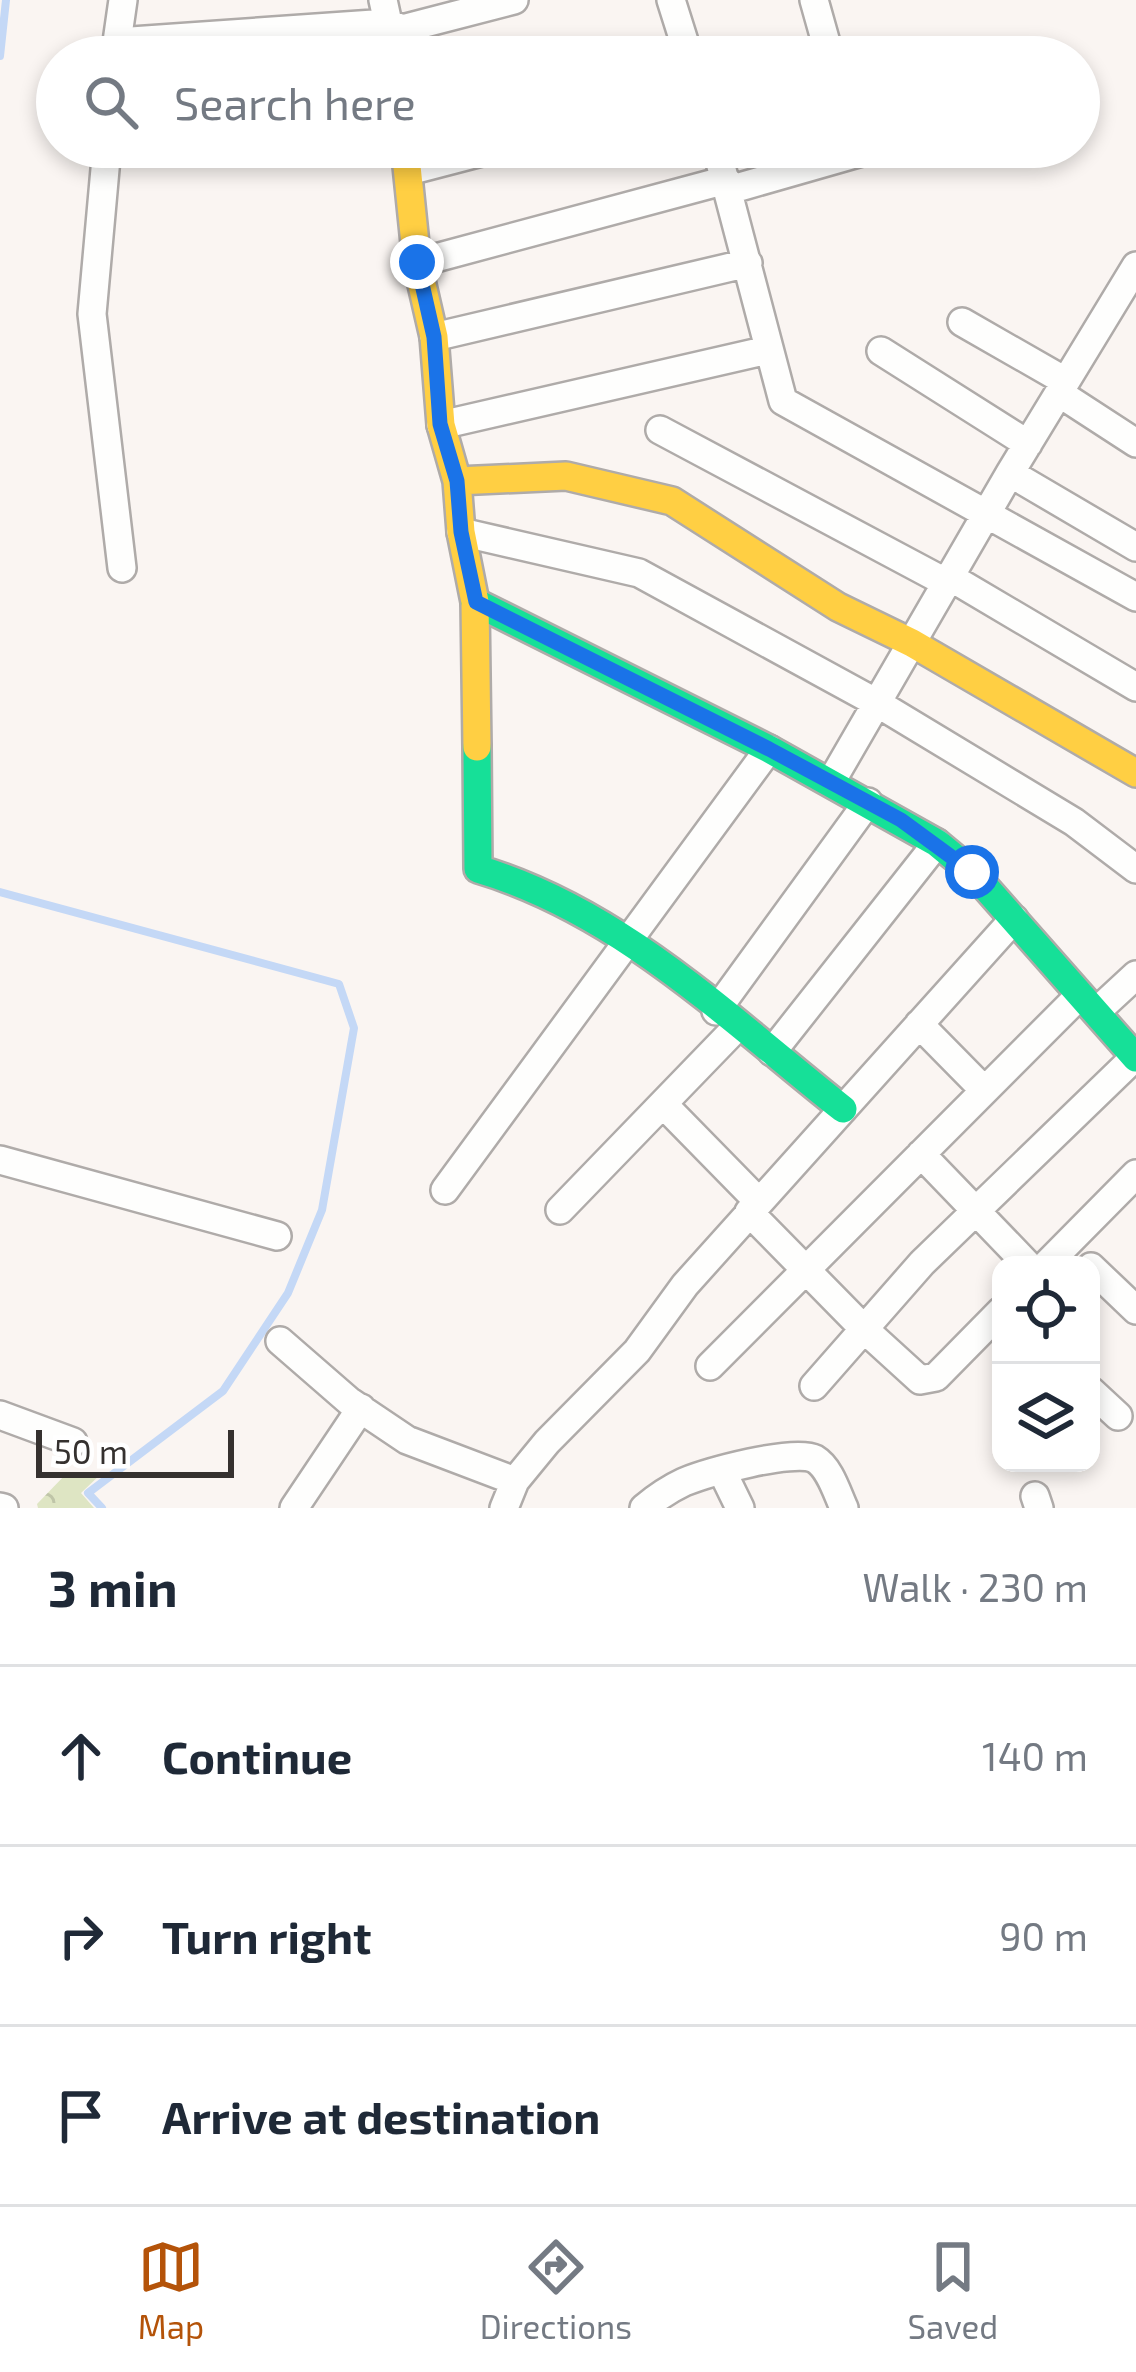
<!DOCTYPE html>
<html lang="en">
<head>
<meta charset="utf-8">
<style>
	:root { --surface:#fff; --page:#f2f2f3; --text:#1f2937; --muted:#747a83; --line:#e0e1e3; --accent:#b45309 }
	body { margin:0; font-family:"Exo 2",sans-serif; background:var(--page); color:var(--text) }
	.controls { position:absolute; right:36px; bottom:36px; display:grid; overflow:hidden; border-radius:24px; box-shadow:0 6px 18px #0003 }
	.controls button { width:108px; height:108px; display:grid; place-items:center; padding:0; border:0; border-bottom:3px solid var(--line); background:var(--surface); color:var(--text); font:60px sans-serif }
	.scale { position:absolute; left:36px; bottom:30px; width:198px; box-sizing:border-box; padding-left:12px; border:6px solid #35312f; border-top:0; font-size:33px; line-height:42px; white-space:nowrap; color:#35312f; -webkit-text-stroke:9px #fff; paint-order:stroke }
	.stop { position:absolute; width:36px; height:36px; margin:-27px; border:9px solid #1a73e8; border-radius:50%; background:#fff }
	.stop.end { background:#1a73e8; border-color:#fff; box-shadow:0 3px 12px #0008 }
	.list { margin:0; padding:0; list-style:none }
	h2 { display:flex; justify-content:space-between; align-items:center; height:156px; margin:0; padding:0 48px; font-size:51px }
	h2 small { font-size:39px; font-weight:400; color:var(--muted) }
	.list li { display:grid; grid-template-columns:78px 1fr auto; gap:36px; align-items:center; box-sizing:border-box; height:180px; padding:0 48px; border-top:3px solid var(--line) }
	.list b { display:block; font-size:45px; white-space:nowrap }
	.list em { font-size:39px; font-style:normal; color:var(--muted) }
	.icon { flex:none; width:66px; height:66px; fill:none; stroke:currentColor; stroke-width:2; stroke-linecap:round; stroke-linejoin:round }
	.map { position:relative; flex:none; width:1136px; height:1508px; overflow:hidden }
	.search { position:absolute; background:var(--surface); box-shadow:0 6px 18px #0003; left:36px; right:36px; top:36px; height:132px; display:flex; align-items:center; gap:30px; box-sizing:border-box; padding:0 42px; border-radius:66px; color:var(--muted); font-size:45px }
	.sheet { height:696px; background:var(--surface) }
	nav { display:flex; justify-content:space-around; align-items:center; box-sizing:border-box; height:168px; border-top:3px solid var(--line); background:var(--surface); font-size:33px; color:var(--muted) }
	nav a { display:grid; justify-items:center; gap:6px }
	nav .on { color:var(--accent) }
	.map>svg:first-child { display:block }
	.forest { fill:url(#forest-crowns) }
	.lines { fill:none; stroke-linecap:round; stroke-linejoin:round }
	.stream { stroke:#c4d8f6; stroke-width:8 }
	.street-casing { stroke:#afaba9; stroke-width:32 }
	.fast-casing { stroke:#afaba9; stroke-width:32 }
	.slow-casing { stroke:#afaba9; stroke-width:32 }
	.street { stroke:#fefefd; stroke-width:27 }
	.fast { stroke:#16e098; stroke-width:27 }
	.slow { stroke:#ffcf43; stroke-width:27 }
	.route { stroke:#1a73e8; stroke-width:15 }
</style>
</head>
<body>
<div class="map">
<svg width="1136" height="1508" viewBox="0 0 1136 1508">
	<defs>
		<pattern id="forest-crowns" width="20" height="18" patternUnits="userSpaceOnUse" patternTransform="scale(3)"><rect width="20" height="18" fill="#dee5c3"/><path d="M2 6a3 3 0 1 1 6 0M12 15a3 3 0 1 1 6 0" fill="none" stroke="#bfc5a8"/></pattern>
	</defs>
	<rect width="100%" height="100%" fill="#faf5f2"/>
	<path class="forest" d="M 103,1472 L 81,1493 L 94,1508 L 38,1508 L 37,1504 L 66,1474 Z"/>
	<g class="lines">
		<path class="stream" d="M 0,56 L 6,0
			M 0,892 L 339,984 L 354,1028 L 322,1210 L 288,1293 L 223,1391 L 88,1493 L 102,1508"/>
		<g class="street-casing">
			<path id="street" d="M 123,0 L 117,42 L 388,23 L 393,57
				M 383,0 L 388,23 L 402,29 L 514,0
				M 671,0 L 689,57
				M 814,0 L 830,57
				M 107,147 L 92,314 L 122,568
				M 716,147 L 783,401 L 1136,597
				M 409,171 L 501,147
				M 729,190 L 879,147
				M 417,263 L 726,180
				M 962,322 L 1065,381
				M 434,337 L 748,263
				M 881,351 L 1028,444
				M 1059,393 L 1136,443
				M 441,425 L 768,350
				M 660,430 L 947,583
				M 1010,473 L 1136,547
				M 461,532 L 639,573 L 877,703 L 1074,822 L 1136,869
				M 950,577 L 1136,687
				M 831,782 L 1010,473 L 1136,266
				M 716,1011 L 868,802
				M 1096,1012 L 1136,975
				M 919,1024 L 984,1090
				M 772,1052 L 937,843
				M 663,1104 L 759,1202
				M 921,1154 L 1028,1265
				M 0,1160 L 277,1236
				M 445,1190 L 769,749
				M 560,1210 L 737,1027
				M 749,1212 L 864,1329 L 920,1380 L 936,1377 L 1001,1311
				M 1046,1265 L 1136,1174
				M 1091,1267 L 1136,1310
				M 280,1341 L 349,1401 L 407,1440 L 515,1481
				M 710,1366 L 1080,995
				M 814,1386 L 922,1263 L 1135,1057
				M 1091,1391 L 1118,1416
				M 0,1415 L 73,1442
				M 722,1471 L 740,1508
				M 1035,1496 L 1039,1508
				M 0,1507 L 4,1508
				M 294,1508 L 361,1408
				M 504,1508 L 515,1481 L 547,1442 L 637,1351 L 685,1285 L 1014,919
				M 644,1508 C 656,1498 669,1489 684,1482 C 706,1473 794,1448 815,1459 C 830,1468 837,1493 844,1508"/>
		</g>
		<g class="fast-casing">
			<path id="fast" d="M 475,602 L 769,749 L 937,843 L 972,872 L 1136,1058
				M 477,747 L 478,869 C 620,911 729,1019 843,1109"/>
		</g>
		<g class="slow-casing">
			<path id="slow" d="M 405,147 L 417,263 L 434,337 L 441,425 L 457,481 L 461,532 L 475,602 L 477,747
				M 457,481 L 566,476 L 672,501 L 838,607 L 912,643 L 1136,773"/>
		</g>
		<use href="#street" class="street"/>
		<use href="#fast" class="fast"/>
		<use href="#slow" class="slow"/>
	</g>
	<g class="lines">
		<path class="route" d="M 417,262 L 434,337 L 440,424 L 457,481 L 461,532 L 476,602 L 769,749 L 901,820 L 972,872"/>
	</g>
</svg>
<div class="controls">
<button><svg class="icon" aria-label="locate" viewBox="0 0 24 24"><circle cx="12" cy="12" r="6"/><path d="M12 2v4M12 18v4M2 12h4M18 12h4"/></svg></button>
<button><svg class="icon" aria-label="layers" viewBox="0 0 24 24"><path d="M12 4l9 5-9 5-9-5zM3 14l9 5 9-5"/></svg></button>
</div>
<div class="scale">50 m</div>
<div class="stop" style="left:972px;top:872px"></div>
<div class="stop end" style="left:417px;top:262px"></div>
<div class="search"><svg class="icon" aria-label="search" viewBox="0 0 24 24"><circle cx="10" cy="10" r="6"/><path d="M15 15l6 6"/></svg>Search here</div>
</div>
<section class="sheet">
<h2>3 min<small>Walk · 230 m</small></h2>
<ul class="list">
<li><svg class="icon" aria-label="ahead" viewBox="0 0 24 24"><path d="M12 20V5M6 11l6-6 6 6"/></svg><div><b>Continue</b></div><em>140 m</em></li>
<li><svg class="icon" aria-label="right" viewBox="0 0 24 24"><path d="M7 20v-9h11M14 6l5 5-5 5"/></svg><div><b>Turn right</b></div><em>90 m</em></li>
<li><svg class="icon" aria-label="arrive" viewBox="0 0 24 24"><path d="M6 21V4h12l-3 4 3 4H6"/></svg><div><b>Arrive at destination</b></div></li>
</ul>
</section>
<nav>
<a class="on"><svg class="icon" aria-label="map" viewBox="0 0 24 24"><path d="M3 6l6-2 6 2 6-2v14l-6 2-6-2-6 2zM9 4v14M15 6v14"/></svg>Map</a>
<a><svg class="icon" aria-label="directions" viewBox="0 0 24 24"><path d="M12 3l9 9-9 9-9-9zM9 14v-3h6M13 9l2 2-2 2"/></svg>Directions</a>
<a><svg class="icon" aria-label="saved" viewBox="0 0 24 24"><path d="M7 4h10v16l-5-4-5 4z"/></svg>Saved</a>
</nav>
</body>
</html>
